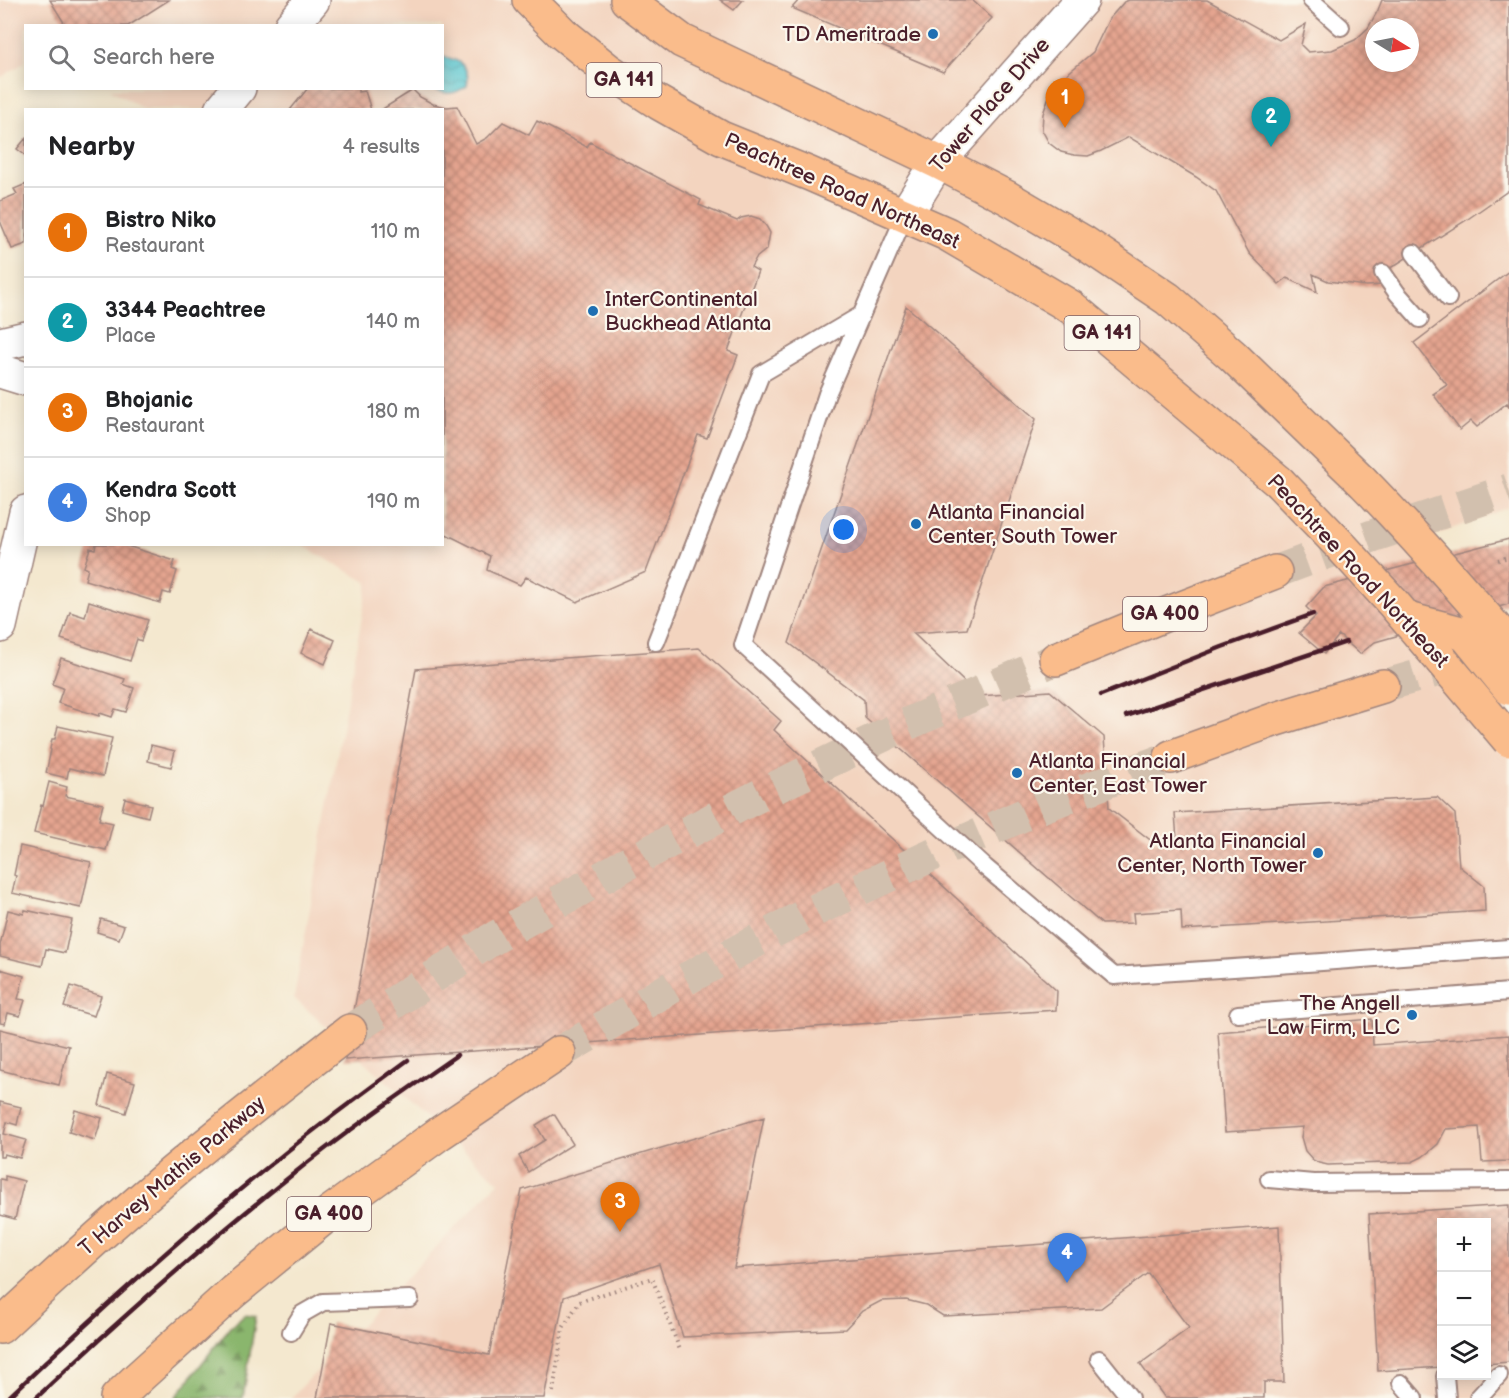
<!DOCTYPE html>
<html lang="en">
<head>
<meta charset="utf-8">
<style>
	:root { --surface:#fff; --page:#f2f2f2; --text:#202124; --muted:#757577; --line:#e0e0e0; --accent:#1a73e8 }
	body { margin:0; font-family:"Balsamiq Sans",sans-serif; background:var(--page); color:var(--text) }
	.controls { position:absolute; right:18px; bottom:18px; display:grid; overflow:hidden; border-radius:0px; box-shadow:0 3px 15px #0003 }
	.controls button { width:54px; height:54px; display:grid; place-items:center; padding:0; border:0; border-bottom:2px solid var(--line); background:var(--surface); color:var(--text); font:30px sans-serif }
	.compass { position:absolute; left:1365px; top:18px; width:54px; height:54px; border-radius:50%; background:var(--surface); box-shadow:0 3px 15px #0003; rotate:100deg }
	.you { position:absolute; left:844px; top:530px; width:21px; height:21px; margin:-15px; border:4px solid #fff; border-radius:50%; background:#1a73e8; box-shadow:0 0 0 9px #1a73e833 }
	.badge { display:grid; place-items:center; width:39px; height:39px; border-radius:50%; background:var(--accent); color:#fff; font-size:20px; font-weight:700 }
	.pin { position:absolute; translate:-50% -50px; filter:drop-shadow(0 2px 3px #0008) }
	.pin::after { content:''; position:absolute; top:32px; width:21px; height:18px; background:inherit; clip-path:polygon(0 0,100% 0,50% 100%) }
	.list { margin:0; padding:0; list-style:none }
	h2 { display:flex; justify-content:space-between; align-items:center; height:78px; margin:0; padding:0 24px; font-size:26px }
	h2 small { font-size:20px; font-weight:400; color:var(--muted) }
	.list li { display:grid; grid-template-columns:39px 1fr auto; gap:18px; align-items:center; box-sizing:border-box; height:90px; padding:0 24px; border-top:2px solid var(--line) }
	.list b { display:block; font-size:22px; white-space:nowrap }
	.list p { margin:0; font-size:20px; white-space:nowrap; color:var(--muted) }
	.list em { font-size:20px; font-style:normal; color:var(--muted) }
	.icon { flex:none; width:33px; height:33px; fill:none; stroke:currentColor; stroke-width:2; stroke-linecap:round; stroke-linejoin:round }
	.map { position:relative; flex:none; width:1509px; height:1398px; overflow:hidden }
	.search { position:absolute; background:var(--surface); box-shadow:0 3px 15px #0003; left:24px; top:24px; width:420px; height:66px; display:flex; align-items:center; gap:15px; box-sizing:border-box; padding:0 21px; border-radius:0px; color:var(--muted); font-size:22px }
	.panel { position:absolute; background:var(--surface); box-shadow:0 3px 15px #0003; left:24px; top:108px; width:420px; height:438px; border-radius:0px }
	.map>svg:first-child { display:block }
	.built { fill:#f3d4bf; fill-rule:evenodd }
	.forest { fill:url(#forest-firs); stroke:#6a6a4c; stroke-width:1.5 }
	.water { fill:url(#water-waves); stroke:#52737e; stroke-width:1.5 }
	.building { fill:url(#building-cross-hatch); fill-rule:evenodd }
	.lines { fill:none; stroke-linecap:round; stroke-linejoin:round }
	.highway-tunnel { stroke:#d2c0ae; stroke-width:33; stroke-dasharray:33 16; stroke-linecap:butt }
	.lane-casing { stroke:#9f847d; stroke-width:20 }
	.street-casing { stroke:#9f847d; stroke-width:36 }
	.highway-casing { stroke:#9f847d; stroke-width:36 }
	.path { stroke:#9f847d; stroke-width:4; stroke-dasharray:1.5 4.5; stroke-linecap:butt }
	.lane { stroke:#fff; stroke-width:16 }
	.street { stroke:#fff; stroke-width:33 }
	.highway { stroke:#fabc8b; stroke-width:33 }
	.rail { stroke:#4a1f2b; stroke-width:4.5 }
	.primary-bridge-casing { stroke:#9f847d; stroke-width:36; stroke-linecap:butt }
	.highway-bridge-casing { stroke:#9f847d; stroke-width:36; stroke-linecap:butt }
	.primary-bridge { stroke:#fabc8b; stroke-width:33 }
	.highway-bridge { stroke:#fabc8b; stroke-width:33 }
	.poi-dot { fill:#1f6fb2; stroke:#fbf7ec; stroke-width:2 }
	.labels { text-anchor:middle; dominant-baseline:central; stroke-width:4.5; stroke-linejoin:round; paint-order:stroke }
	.shield { fill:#fbf7ec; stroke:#7f6065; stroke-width:1.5 }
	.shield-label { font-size:20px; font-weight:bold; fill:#4a1f2b }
	.poi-label { font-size:21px; fill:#4a1f2b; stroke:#fbf7ec; text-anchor:end }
	.street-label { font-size:21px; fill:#4a1f2b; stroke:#fbf7ec }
</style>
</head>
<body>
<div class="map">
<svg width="1509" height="1398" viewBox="0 0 1509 1398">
	<defs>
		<pattern id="forest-firs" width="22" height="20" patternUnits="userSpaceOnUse" patternTransform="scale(1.5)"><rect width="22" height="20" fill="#8ab66d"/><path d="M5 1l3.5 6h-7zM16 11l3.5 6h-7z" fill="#73935a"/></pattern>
		<pattern id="water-waves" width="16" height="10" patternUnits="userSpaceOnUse" patternTransform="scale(1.5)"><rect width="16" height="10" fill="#5ac7d1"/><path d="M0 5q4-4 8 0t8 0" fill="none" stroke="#50aab4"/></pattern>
		<pattern id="building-cross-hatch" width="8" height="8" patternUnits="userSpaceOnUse" patternTransform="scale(1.5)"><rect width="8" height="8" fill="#e5a590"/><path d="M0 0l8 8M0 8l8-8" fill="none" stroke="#bc8676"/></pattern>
	</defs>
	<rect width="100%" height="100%" fill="#fbf7ec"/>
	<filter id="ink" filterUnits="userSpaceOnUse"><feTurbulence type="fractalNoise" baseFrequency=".0167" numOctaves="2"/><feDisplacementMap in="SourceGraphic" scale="12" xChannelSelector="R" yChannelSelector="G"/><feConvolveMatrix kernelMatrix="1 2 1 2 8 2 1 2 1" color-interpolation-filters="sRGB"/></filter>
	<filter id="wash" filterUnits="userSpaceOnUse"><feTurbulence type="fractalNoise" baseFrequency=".008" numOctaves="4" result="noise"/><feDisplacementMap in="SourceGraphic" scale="24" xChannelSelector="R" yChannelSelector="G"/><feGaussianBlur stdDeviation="1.35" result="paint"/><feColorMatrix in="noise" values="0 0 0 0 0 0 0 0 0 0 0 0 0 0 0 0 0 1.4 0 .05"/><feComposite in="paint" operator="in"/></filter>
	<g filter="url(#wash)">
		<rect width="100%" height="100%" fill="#f4e8cf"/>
		<path class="built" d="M 0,0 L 1509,0 L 1509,507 L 1428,538 L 1509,653 L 1509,1398 L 291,1398 L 499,1182 L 294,998 L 368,583 L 302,545 L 442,544 L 442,110 L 143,109 L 110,89 L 442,88 L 442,26 L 26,26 L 25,62 L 0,78 ZM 1374,27 L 1410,27 L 1410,63 L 1374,63 ZM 1442,1222 L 1486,1222 L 1486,1376 L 1442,1376 Z"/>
		<path class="forest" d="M 245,1314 L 256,1316 L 243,1398 L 175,1398 L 230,1327 Z"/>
		<path class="water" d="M 443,57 C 459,59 471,67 467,86 C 455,94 449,95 435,90 L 434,89 L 442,88 Z"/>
		<g id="blocks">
			<path class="building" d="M 50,0 L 169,0 L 128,26 L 66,26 Z
				M 720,0 L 743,0 L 734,10 Z
				M 799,0 L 972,0 L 992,18 L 943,72 L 792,8 Z
				M 1129,0 L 1207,0 L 1279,40 L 1306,24 L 1301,45 L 1308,52 L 1332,50 L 1355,40 L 1368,28 L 1378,10 L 1382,0 L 1509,0 L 1509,190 L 1465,221 L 1376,277 L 1383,285 L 1366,286 L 1351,284 L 1328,281 L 1313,274 L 1317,292 L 1287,278 L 1279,284 L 1249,253 L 1216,191 L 1196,177 L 1129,137 L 1101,151 L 1088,156 L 1074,155 L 1061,152 L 1049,143 L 1042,130 L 1043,114 L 1048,99 L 1060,80 L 1093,52 L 1109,19 L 1124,2 ZM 1374,27 L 1410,27 L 1410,63 L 1374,63 Z
				M 308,88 L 358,88 L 358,92 L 365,91 L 371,110 L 290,110 Z
				M 413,90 L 420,97 L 433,104 L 447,107 L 457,106 L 476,144 L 487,138 L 503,122 L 529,135 L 537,121 L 587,147 L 590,142 L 701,200 L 699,205 L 737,221 L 741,218 L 751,216 L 760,219 L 766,226 L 770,233 L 767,249 L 756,258 L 751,267 L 758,271 L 728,351 L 738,355 L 707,438 L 698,435 L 646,572 L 577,602 L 526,577 L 520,585 L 487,570 L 490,556 L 442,532 L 442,110 L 381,110 Z
				M 26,138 L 26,156 L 17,149 Z
				M 26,184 L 26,244 L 12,249 L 0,221 L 0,201 L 17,194 L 14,189 Z
				M 1509,271 L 1509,407 L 1507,403 L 1477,427 L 1471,421 L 1460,430 L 1433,394 L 1447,385 L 1414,343 Z
				M 906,306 L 1036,419 L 967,629 L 913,633 L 979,696 L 1050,691 L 1104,737 L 1109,808 L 1153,842 L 1177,840 L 1175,813 L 1437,797 L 1455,814 L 1459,866 L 1484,886 L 1485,911 L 1182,930 L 1181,910 L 1133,913 L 1134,923 L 1102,924 L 865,718 L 864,700 L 789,643 Z
				M 1509,539 L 1509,604 L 1375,642 L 1360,654 L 1339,635 L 1324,654 L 1299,633 L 1316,616 L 1313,614 L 1306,607 L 1324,587 Z
				M 96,544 L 121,544 L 175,561 L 172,569 L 177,571 L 170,594 L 163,592 L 160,603 L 85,580 L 88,569 L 84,567 L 90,548 L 95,549 Z
				M 89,601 L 148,620 L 141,641 L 137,639 L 130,661 L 61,639 L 70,612 L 85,617 Z
				M 311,629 L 335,640 L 325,664 L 301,653 Z
				M 699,648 L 781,721 L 774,730 L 1057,991 L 1056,1010 L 345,1060 L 416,669 Z
				M 61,658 L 125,679 L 123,684 L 134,688 L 126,712 L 115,709 L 112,717 L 100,713 L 99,716 L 58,703 L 63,688 L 52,684 Z
				M 58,726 L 112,738 L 103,776 L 69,768 L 67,778 L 46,773 L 51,750 L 50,749 L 52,739 L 55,739 Z
				M 151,745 L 175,751 L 171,767 L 148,761 Z
				M 49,782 L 67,787 L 65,796 L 103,804 L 99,820 L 113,823 L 106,850 L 34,833 L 41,805 L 43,806 Z
				M 125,798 L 151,805 L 148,817 L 122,810 Z
				M 20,846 L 91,862 L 81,908 L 12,893 L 16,876 L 14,875 Z
				M 8,910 L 24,914 L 25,910 L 72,920 L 65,953 L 46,949 L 42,966 L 0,956 L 0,945 Z
				M 101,919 L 124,926 L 119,939 L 97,932 Z
				M 0,969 L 24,976 L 18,999 L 25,1000 L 20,1016 L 8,1013 L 5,1024 L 0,1023 Z
				M 71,986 L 101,996 L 94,1016 L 64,1007 Z
				M 1372,1019 L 1373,1045 L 1509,1035 L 1509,1161 L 1482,1162 L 1479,1127 L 1446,1129 L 1438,1144 L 1430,1151 L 1422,1157 L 1412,1162 L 1328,1165 L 1319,1163 L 1313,1160 L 1305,1151 L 1301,1137 L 1303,1127 L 1225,1132 L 1218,1032 Z
				M 0,1029 L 69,1046 L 59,1085 L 0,1070 Z
				M 107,1074 L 135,1082 L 126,1113 L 99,1105 Z
				M 0,1102 L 21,1107 L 17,1125 L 7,1122 L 4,1134 L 26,1140 L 20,1158 L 4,1154 L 3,1157 L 0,1157 Z
				M 75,1110 L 102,1118 L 95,1140 L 69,1132 Z
				M 554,1114 L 573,1144 L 528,1172 L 519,1156 L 545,1140 L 536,1125 Z
				M 764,1117 L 734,1268 L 1279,1226 L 1284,1382 L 1264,1382 L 1264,1398 L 1165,1398 L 1140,1364 L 1189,1328 L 1148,1273 L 1101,1308 L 943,1316 L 926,1305 L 906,1300 L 881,1301 L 862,1311 L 845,1329 L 683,1337 L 659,1264 L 564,1297 L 544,1398 L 317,1398 L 331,1323 L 489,1355 L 522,1190 Z
				M 5,1176 L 24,1181 L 15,1219 L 0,1215 L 0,1179 L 5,1180 Z
				M 1509,1205 L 1509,1362 L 1486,1364 L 1486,1222 L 1442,1222 L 1442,1367 L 1378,1371 L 1369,1214 Z"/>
		</g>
	</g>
	<g filter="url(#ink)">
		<use href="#blocks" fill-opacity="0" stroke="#9f847d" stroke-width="1.5"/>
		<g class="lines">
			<path class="highway-tunnel" d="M 1275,572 L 1378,534 L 1509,490
				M 1383,686 L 1474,660
				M 350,1031 L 489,941 L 626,864 L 764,793 L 905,725 L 1056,659
				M 559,1053 L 684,980 L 805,915 L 928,857 L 1046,805 L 1171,757"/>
			<g class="lane-casing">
				<path id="lane" d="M 1311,0 L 1341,27
					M 905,215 L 827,394 L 743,645 L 985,867 L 1114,976 L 1322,962 L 1509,948
					M 1414,253 L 1448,298
					M 1383,273 L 1397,293 L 1420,319
					M 656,642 L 761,374 L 861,315
					M 1238,1014 L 1509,992
					M 1269,1179 L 1313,1183 L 1509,1181
					M 291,1332 L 302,1314 L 323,1302 L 410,1299
					M 1099,1359 L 1130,1398
					M 1445,1376 L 1447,1398
					M 1401,1383 L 1414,1398
					M 1478,1398 L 1499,1375"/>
			</g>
			<g class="street-casing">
				<path id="street" d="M 291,26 L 313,0
					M 221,110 L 239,88
					M 905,215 L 938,162 L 1082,0
					M 0,344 L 26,338
					M 0,371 L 26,379
					M 0,626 L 26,512"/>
			</g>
			<g class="highway-casing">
				<path id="highway" d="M 529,0 L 562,33 L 608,70 L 659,103 L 721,138 L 810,174 L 947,234 L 1071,307 L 1279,482
					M 627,0 L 682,41 L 938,162 L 1008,198 L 1083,242 L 1168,299 L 1233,356 L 1362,481
					M 1056,659 L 1164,615 L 1275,572
					M 1171,757 L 1276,719 L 1383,686
					M 0,1327 C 50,1280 101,1233 153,1189 C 217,1134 284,1083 350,1031
					M 117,1398 L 139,1377 L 234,1291 L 332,1211 L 440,1133 L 559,1053"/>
			</g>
			<path class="path" d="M 1498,560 L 1509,557
				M 553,1392 L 563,1328 L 579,1302 L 652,1278 L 680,1350"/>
			<use href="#lane" class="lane"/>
			<use href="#street" class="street"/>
			<use href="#highway" class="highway"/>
			<path class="rail" d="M 1101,695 L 1222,647 L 1313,614
				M 1126,716 L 1346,642
				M 8,1398 C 94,1316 181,1236 274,1162 C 317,1126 363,1093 408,1060
				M 36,1398 C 117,1322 200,1248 287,1179 C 341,1135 399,1095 457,1055"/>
			<g class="primary-bridge-casing">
				<path id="primary-bridge" d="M 1407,619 L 1465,634 L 1509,688"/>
			</g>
			<g class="highway-bridge-casing">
				<path id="highway-bridge" d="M 1362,481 C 1413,533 1461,588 1509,644
					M 1279,482 L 1340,545 L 1393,603 L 1509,740"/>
			</g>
			<use href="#primary-bridge" class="primary-bridge"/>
			<use href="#highway-bridge" class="highway-bridge"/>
		</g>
	</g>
	<g class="poi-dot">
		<circle cx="933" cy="34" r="6"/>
		<circle cx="593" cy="311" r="6"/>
		<circle cx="916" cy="524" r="6"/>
		<circle cx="1017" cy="773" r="6"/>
		<circle cx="1318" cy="853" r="6"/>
		<circle cx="1412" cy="1015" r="6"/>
	</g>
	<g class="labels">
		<g class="shield">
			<rect x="586.5" y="63" width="75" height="34" rx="4.5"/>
			<rect x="1064.5" y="316" width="75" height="34" rx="4.5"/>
			<rect x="1123" y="597" width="84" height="34" rx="4.5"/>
			<rect x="287" y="1197" width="84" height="34" rx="4.5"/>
		</g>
		<g class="shield-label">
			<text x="624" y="80">GA 141</text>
			<text x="1102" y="333">GA 141</text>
			<text x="1165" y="614">GA 400</text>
			<text x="329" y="1214">GA 400</text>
		</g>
		<g class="poi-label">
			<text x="921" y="34">TD Ameritrade</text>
			<text x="605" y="299" text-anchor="start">InterContinental<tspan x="605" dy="24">Buckhead Atlanta</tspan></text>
			<text x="928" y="512" text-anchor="start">Atlanta Financial<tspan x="928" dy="24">Center, South Tower</tspan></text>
			<text x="1029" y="761" text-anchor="start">Atlanta Financial<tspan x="1029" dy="24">Center, East Tower</tspan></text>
			<text x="1306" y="841">Atlanta Financial<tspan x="1306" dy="24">Center, North Tower</tspan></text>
			<text x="1400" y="1003">The Angell<tspan x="1400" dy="24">Law Firm, LLC</tspan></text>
		</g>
		<g class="street-label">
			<text transform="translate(990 105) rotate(-49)">Tower Place Drive</text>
			<text transform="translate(842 191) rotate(24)">Peachtree Road Northeast</text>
			<text transform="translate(1358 571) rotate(47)">Peachtree Road Northeast</text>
			<text transform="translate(172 1176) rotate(-40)">T Harvey Mathis Parkway</text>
		</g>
	</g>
</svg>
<div class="controls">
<button>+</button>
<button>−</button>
<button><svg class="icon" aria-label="layers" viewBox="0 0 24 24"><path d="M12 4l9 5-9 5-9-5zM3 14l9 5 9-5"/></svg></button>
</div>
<svg class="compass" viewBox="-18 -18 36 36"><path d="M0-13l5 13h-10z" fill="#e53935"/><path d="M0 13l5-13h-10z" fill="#757577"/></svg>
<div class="you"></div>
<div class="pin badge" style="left:1065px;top:128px;background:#e8710a">1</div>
<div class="pin badge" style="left:1271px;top:147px;background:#0f9aa8">2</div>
<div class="pin badge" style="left:620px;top:1232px;background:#e8710a">3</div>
<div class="pin badge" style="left:1067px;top:1283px;background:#3f7fe0">4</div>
<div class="search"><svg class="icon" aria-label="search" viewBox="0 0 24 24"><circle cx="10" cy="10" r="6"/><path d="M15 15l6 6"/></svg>Search here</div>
<section class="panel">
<h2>Nearby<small>4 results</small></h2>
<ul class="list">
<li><span class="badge" style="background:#e8710a">1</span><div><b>Bistro Niko</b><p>Restaurant</p></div><em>110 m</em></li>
<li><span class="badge" style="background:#0f9aa8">2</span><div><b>3344 Peachtree</b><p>Place</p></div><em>140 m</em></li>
<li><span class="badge" style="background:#e8710a">3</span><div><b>Bhojanic</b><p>Restaurant</p></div><em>180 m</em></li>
<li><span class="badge" style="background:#3f7fe0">4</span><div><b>Kendra Scott</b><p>Shop</p></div><em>190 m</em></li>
</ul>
</section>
</div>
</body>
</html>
